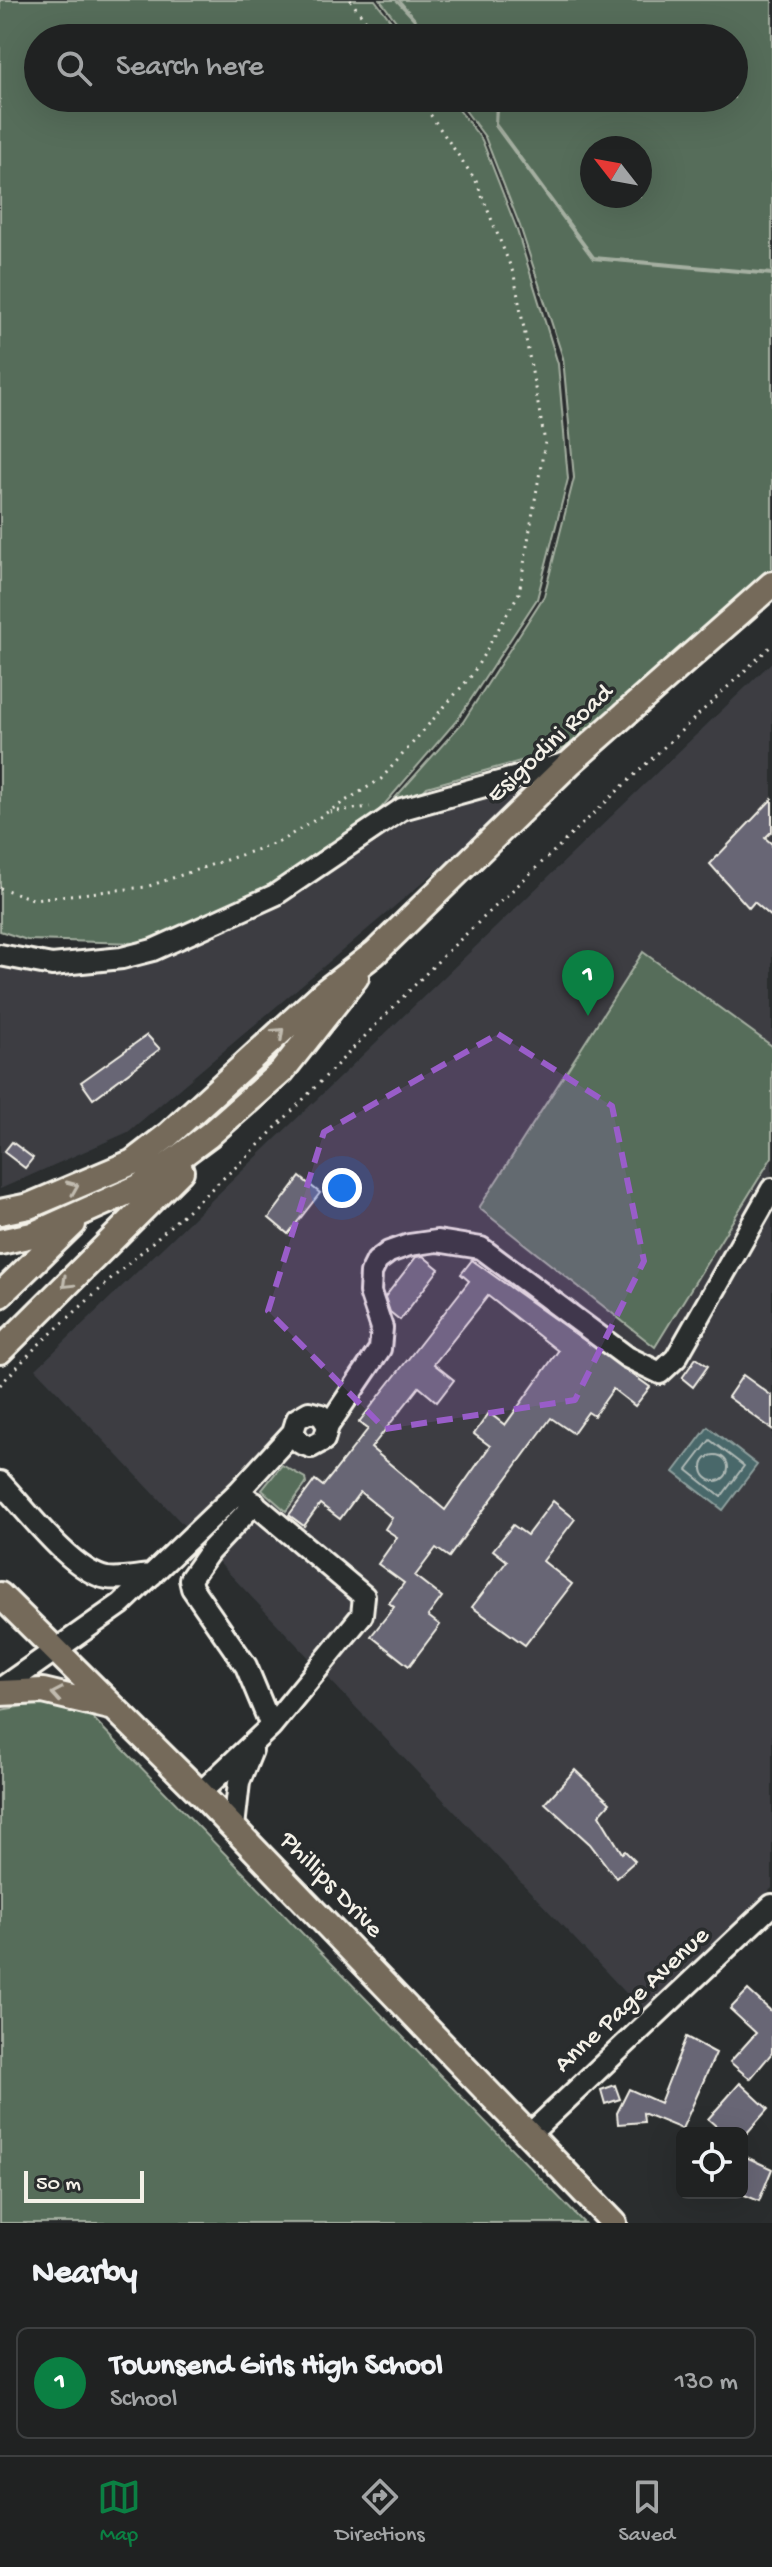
<!DOCTYPE html>
<html lang="en">
<head>
<meta charset="utf-8">
<style>
	:root { --surface:#202222; --page:#282a2a; --text:#f1f3f6; --muted:#a2a4a5; --line:#3d3f40; --accent:#0b8043 }
	body { margin:0; font-family:"Gochi Hand",sans-serif; background:var(--page); color:var(--text) }
	.controls { position:absolute; right:24px; bottom:24px; display:grid; overflow:hidden; border-radius:12px; box-shadow:0 8px 32px #0002 }
	.controls button { width:72px; height:72px; display:grid; place-items:center; padding:0; border:0; border-bottom:2px solid var(--line); background:var(--surface); color:var(--text); font:40px sans-serif }
	.compass { position:absolute; left:580px; top:136px; width:72px; height:72px; border-radius:50%; background:var(--surface); box-shadow:0 8px 32px #0002; rotate:301deg }
	.scale { position:absolute; left:24px; bottom:20px; width:120px; box-sizing:border-box; padding-left:8px; border:4px solid #f4f1e8; border-top:0; font-size:22px; line-height:28px; white-space:nowrap; color:#f4f1e8; -webkit-text-stroke:6px #2a2d2e; paint-order:stroke }
	.you { position:absolute; left:342px; top:1188px; width:28px; height:28px; margin:-20px; border:6px solid #fff; border-radius:50%; background:#1a73e8; box-shadow:0 0 0 12px #1a73e833 }
	.badge { display:grid; place-items:center; width:52px; height:52px; border-radius:50%; background:var(--accent); color:#fff; font-size:26px; font-weight:700 }
	.pin { position:absolute; translate:-50% -66px; filter:drop-shadow(0 2px 4px #0008) }
	.pin::after { content:''; position:absolute; top:42px; width:28px; height:24px; background:inherit; clip-path:polygon(0 0,100% 0,50% 100%) }
	.list { margin:0; padding:0; list-style:none }
	h2 { display:flex; justify-content:space-between; align-items:center; height:104px; margin:0; padding:0 32px; font-size:34px }
	h2 small { font-size:26px; font-weight:400; color:var(--muted) }
	.list li { display:grid; grid-template-columns:52px 1fr auto; gap:24px; align-items:center; box-sizing:border-box; height:112px; margin:0 16px 16px; padding:0 16px; border:2px solid var(--line); border-radius:12px }
	.list b { display:block; font-size:30px; white-space:nowrap }
	.list p { margin:0; font-size:26px; white-space:nowrap; color:var(--muted) }
	.list em { font-size:26px; font-style:normal; color:var(--muted) }
	.icon { flex:none; width:44px; height:44px; fill:none; stroke:currentColor; stroke-width:2; stroke-linecap:round; stroke-linejoin:round }
	.map { position:relative; flex:none; width:772px; height:2223px; overflow:hidden }
	.search { position:absolute; background:var(--surface); box-shadow:0 8px 32px #0002; left:24px; right:24px; top:24px; height:88px; display:flex; align-items:center; gap:20px; box-sizing:border-box; padding:0 28px; border-radius:44px; color:var(--muted); font-size:30px }
	.sheet { height:232px; background:var(--surface) }
	nav { display:flex; justify-content:space-around; align-items:center; box-sizing:border-box; height:112px; border-top:2px solid var(--line); background:var(--surface); font-size:22px; color:var(--muted) }
	nav a { display:grid; justify-items:center; gap:4px }
	nav .on { color:var(--accent) }
	.map>svg:first-child { display:block }
	.built { fill:#3c3e43 }
	.green { fill:#566d5a; stroke:#a5afa1; stroke-width:2; fill-rule:evenodd }
	.water { fill:#4a686b; stroke:#8e9f9d; stroke-width:2 }
	.lines { fill:none; stroke-linecap:round; stroke-linejoin:round }
	.shore { stroke:#b0bab6; stroke-width:2 }
	.building { fill:#676675; stroke:#f4f1e8; stroke-width:2; fill-rule:evenodd }
	.minor-casing { stroke:#f4f1e8; stroke-width:26 }
	.major-casing { stroke:#f4f1e8; stroke-width:30 }
	.path { stroke:#f4f1e8; stroke-width:3; stroke-dasharray:2 6; stroke-linecap:butt }
	.minor { stroke:#2a2d2e; stroke-width:20 }
	.major { stroke:#746a5a; stroke-width:24 }
	.oneway { stroke:#c1bbaf }
	.marked { fill:#995dc9; fill-opacity:0.2; stroke:#995dc9; stroke-width:6; stroke-dasharray:16 10; stroke-linejoin:round }
	.labels { text-anchor:middle; dominant-baseline:central; stroke-width:7; stroke-linejoin:round; paint-order:stroke }
	.street-label { font-size:26px; fill:#f4f1e8; stroke:#2a2d2e }
</style>
</head>
<body>
<div class="map">
<svg width="772" height="2223" viewBox="0 0 772 2223">
	<rect width="100%" height="100%" fill="#2a2d2e"/>
	<filter id="ink" filterUnits="userSpaceOnUse"><feTurbulence type="fractalNoise" baseFrequency=".0125" numOctaves="2"/><feDisplacementMap in="SourceGraphic" scale="16" xChannelSelector="R" yChannelSelector="G"/><feConvolveMatrix kernelMatrix="1 2 1 2 8 2 1 2 1" color-interpolation-filters="sRGB"/></filter>
	<g filter="url(#ink)">
		<path class="built" d="M 772,662 L 772,1888 L 644,2012 L 36,1369 Z
			M 578,751 L 128,1132 L 0,1189 L 0,962 L 50,973 L 158,960 L 281,901 L 434,791 Z"/>
		<path class="green" d="M 0,0 L 375,0 L 404,38 L 38,38 L 38,98 L 450,98 L 482,140 L 516,227 L 558,364 L 568,479 L 537,599 L 458,719 L 364,828 L 277,888 L 137,943 L 27,940 L 0,931 Z
			M 380,0 L 396,0 L 431,38 L 409,38 Z
			M 399,0 L 772,0 L 772,273 L 594,257 L 496,124 L 498,98 L 734,98 L 734,38 L 437,38 L 428,35 ZM 592,148 L 640,148 L 640,196 L 592,196 Z
			M 456,98 L 496,98 L 495,126 L 593,259 L 772,275 L 772,577 L 578,745 L 427,787 L 419,796 L 394,799 L 463,722 L 544,596 L 574,478 L 563,358 L 520,226 L 485,137 Z
			M 643,952 L 772,1046 L 772,1157 L 655,1347 L 479,1208 Z
			M 282,1465 L 305,1478 L 306,1484 L 286,1511 L 262,1490 Z
			M 42,1703 L 92,1717 L 584,2223 L 0,2223 L 0,1710 Z"/>
		<path class="water" d="M 708,1427 L 757,1465 L 723,1510 L 674,1472 Z"/>
		<g class="lines">
			<path class="shore" d="M 710,1440 L 744,1466 L 721,1497 L 687,1470 Z
				M702 1468a13 13 0 1 1 26 0a13 13 0 1 1-26 0Z"/>
		</g>
		<path class="building" d="M 772,799 L 772,831 L 765,838 L 772,844 L 772,917 L 754,902 L 749,908 L 710,864 Z
			M 147,1035 L 160,1049 L 93,1099 L 81,1082 Z
			M 12,1142 L 33,1158 L 25,1168 L 4,1152 Z
			M 300,1177 L 320,1193 L 288,1234 L 269,1218 Z
			M 423,1256 L 439,1269 L 400,1320 L 390,1312 L 385,1297 L 416,1257 Z
			M 472,1260 L 650,1387 L 635,1406 L 613,1389 L 594,1416 L 588,1412 L 573,1433 L 551,1418 L 449,1557 L 436,1548 L 415,1576 L 442,1597 L 428,1616 L 440,1625 L 409,1666 L 371,1636 L 394,1607 L 389,1603 L 404,1583 L 378,1564 L 397,1537 L 385,1529 L 392,1518 L 360,1492 L 340,1519 L 320,1504 L 304,1526 L 289,1515 L 315,1480 L 323,1486 L 368,1429 L 359,1422 L 469,1281 L 461,1274 ZM 488,1296 L 558,1351 L 505,1425 L 489,1413 L 474,1434 L 490,1446 L 445,1510 L 371,1448 L 419,1387 L 437,1402 L 454,1380 L 434,1364 Z
			M 696,1358 L 708,1366 L 693,1387 L 682,1378 Z
			M 743,1375 L 772,1396 L 772,1429 L 728,1397 Z
			M 553,1501 L 575,1519 L 543,1561 L 572,1584 L 525,1645 L 472,1607 L 507,1561 L 493,1550 L 513,1525 L 527,1535 Z
			M 575,1770 L 610,1803 L 599,1815 L 622,1853 L 625,1851 L 635,1861 L 616,1878 L 590,1844 L 545,1803 Z
			M 748,1990 L 772,2012 L 772,2053 L 750,2079 L 730,2062 L 756,2033 L 730,2009 Z
			M 686,2037 L 716,2053 L 682,2129 L 643,2113 L 644,2122 L 618,2124 L 617,2113 L 629,2089 L 660,2103 Z
			M 740,2083 L 768,2109 L 747,2133 L 724,2133 L 708,2119 Z
			M 615,2085 L 620,2099 L 605,2104 L 601,2090 Z
			M 742,2155 L 772,2169 L 759,2201 L 742,2194 Z"/>
		<g class="lines">
			<g class="minor-casing">
				<path id="minor" d="M 0,955 L 52,965 L 122,958 L 153,950 L 275,895 L 402,809 L 571,762
					M 328,1426 L 380,1349 L 382,1328 L 370,1292 L 371,1273 L 377,1261 L 389,1252 L 409,1245 L 437,1241 L 481,1248 L 627,1357 L 660,1373 L 676,1358 L 772,1189
					M 0,1482 C 25,1508 72,1572 107,1578 C 121,1580 137,1576 152,1575
					M 0,1689 L 121,1604 L 239,1491
					M 271,1726 L 362,1615 L 364,1596 L 239,1491 L 293,1432 L 297,1419 L 309,1412 L 321,1415 L 328,1426 L 324,1440 L 311,1447 L 300,1443 L 293,1432
					M 200,1793 L 271,1726 L 246,1666 L 192,1588 L 190,1579 L 209,1552 L 255,1503
					M 234,1827 L 239,1782 L 252,1750
					M 530,2134 L 772,1905"/>
			</g>
			<g class="major-casing">
				<path id="major" d="M 0,1212 L 29,1206 L 133,1162 L 168,1135 L 323,993 L 375,953 L 571,762 L 772,584
					M 0,1242 L 32,1235 L 139,1187 L 209,1135 L 282,1071 L 356,977
					M 0,1295 L 73,1224
					M 0,1351 L 181,1171
					M 0,1595 L 200,1793 L 614,2223
					M 0,1693 L 43,1691 L 110,1707"/>
			</g>
			<path class="path" d="M 350,0 L 379,38
				M 330,812 L 370,807
				M 0,888 L 33,899 L 146,887 L 279,842 L 381,779 L 472,675 L 519,593 L 545,442 L 514,275 L 476,181 L 419,98
				M 0,1385 L 36,1347 L 248,1156 L 445,954 L 772,645"/>
			<use href="#minor" class="minor"/>
			<use href="#major" class="major"/>
		</g>
		<defs><path id="oneway-chevron" d="M-2-3.5L2.5 0L-2 3.5" fill="none" stroke-width="1.6" stroke-linecap="round" stroke-linejoin="round" transform="scale(2)"/></defs>
		<g class="oneway">
			<use href="#oneway-chevron" transform="translate(279 1033) rotate(-43)"/>
			<use href="#oneway-chevron" transform="translate(73 1187) rotate(-23)"/>
			<use href="#oneway-chevron" transform="translate(67 1283) rotate(136)"/>
			<use href="#oneway-chevron" transform="translate(57 1694) rotate(-170)"/>
		</g>
	</g>
	<path class="marked" d="M 498,1034 L 612,1106 L 644,1261 L 575,1400 L 385,1429 L 268,1311 L 324,1132 Z"/>
	<g class="labels">
		<g class="street-label">
			<text transform="translate(551 745) rotate(-43)">Esigodini Road</text>
			<text transform="translate(330 1886) rotate(46)">Phillips Drive</text>
			<text transform="translate(633 2001) rotate(-43)">Anne Page Avenue</text>
		</g>
	</g>
</svg>
<div class="controls">
<button><svg class="icon" aria-label="locate" viewBox="0 0 24 24"><circle cx="12" cy="12" r="6"/><path d="M12 2v4M12 18v4M2 12h4M18 12h4"/></svg></button>
</div>
<svg class="compass" viewBox="-18 -18 36 36"><path d="M0-13l5 13h-10z" fill="#e53935"/><path d="M0 13l5-13h-10z" fill="#a2a4a5"/></svg>
<div class="scale">50 m</div>
<div class="you"></div>
<div class="pin badge" style="left:588px;top:1016px">1</div>
<div class="search"><svg class="icon" aria-label="search" viewBox="0 0 24 24"><circle cx="10" cy="10" r="6"/><path d="M15 15l6 6"/></svg>Search here</div>
</div>
<section class="sheet">
<h2>Nearby<small></small></h2>
<ul class="list">
<li><span class="badge">1</span><div><b>Townsend Girls High School</b><p>School</p></div><em>130 m</em></li>
</ul>
</section>
<nav>
<a class="on"><svg class="icon" aria-label="map" viewBox="0 0 24 24"><path d="M3 6l6-2 6 2 6-2v14l-6 2-6-2-6 2zM9 4v14M15 6v14"/></svg>Map</a>
<a><svg class="icon" aria-label="directions" viewBox="0 0 24 24"><path d="M12 3l9 9-9 9-9-9zM9 14v-3h6M13 9l2 2-2 2"/></svg>Directions</a>
<a><svg class="icon" aria-label="saved" viewBox="0 0 24 24"><path d="M7 4h10v16l-5-4-5 4z"/></svg>Saved</a>
</nav>
</body>
</html>
